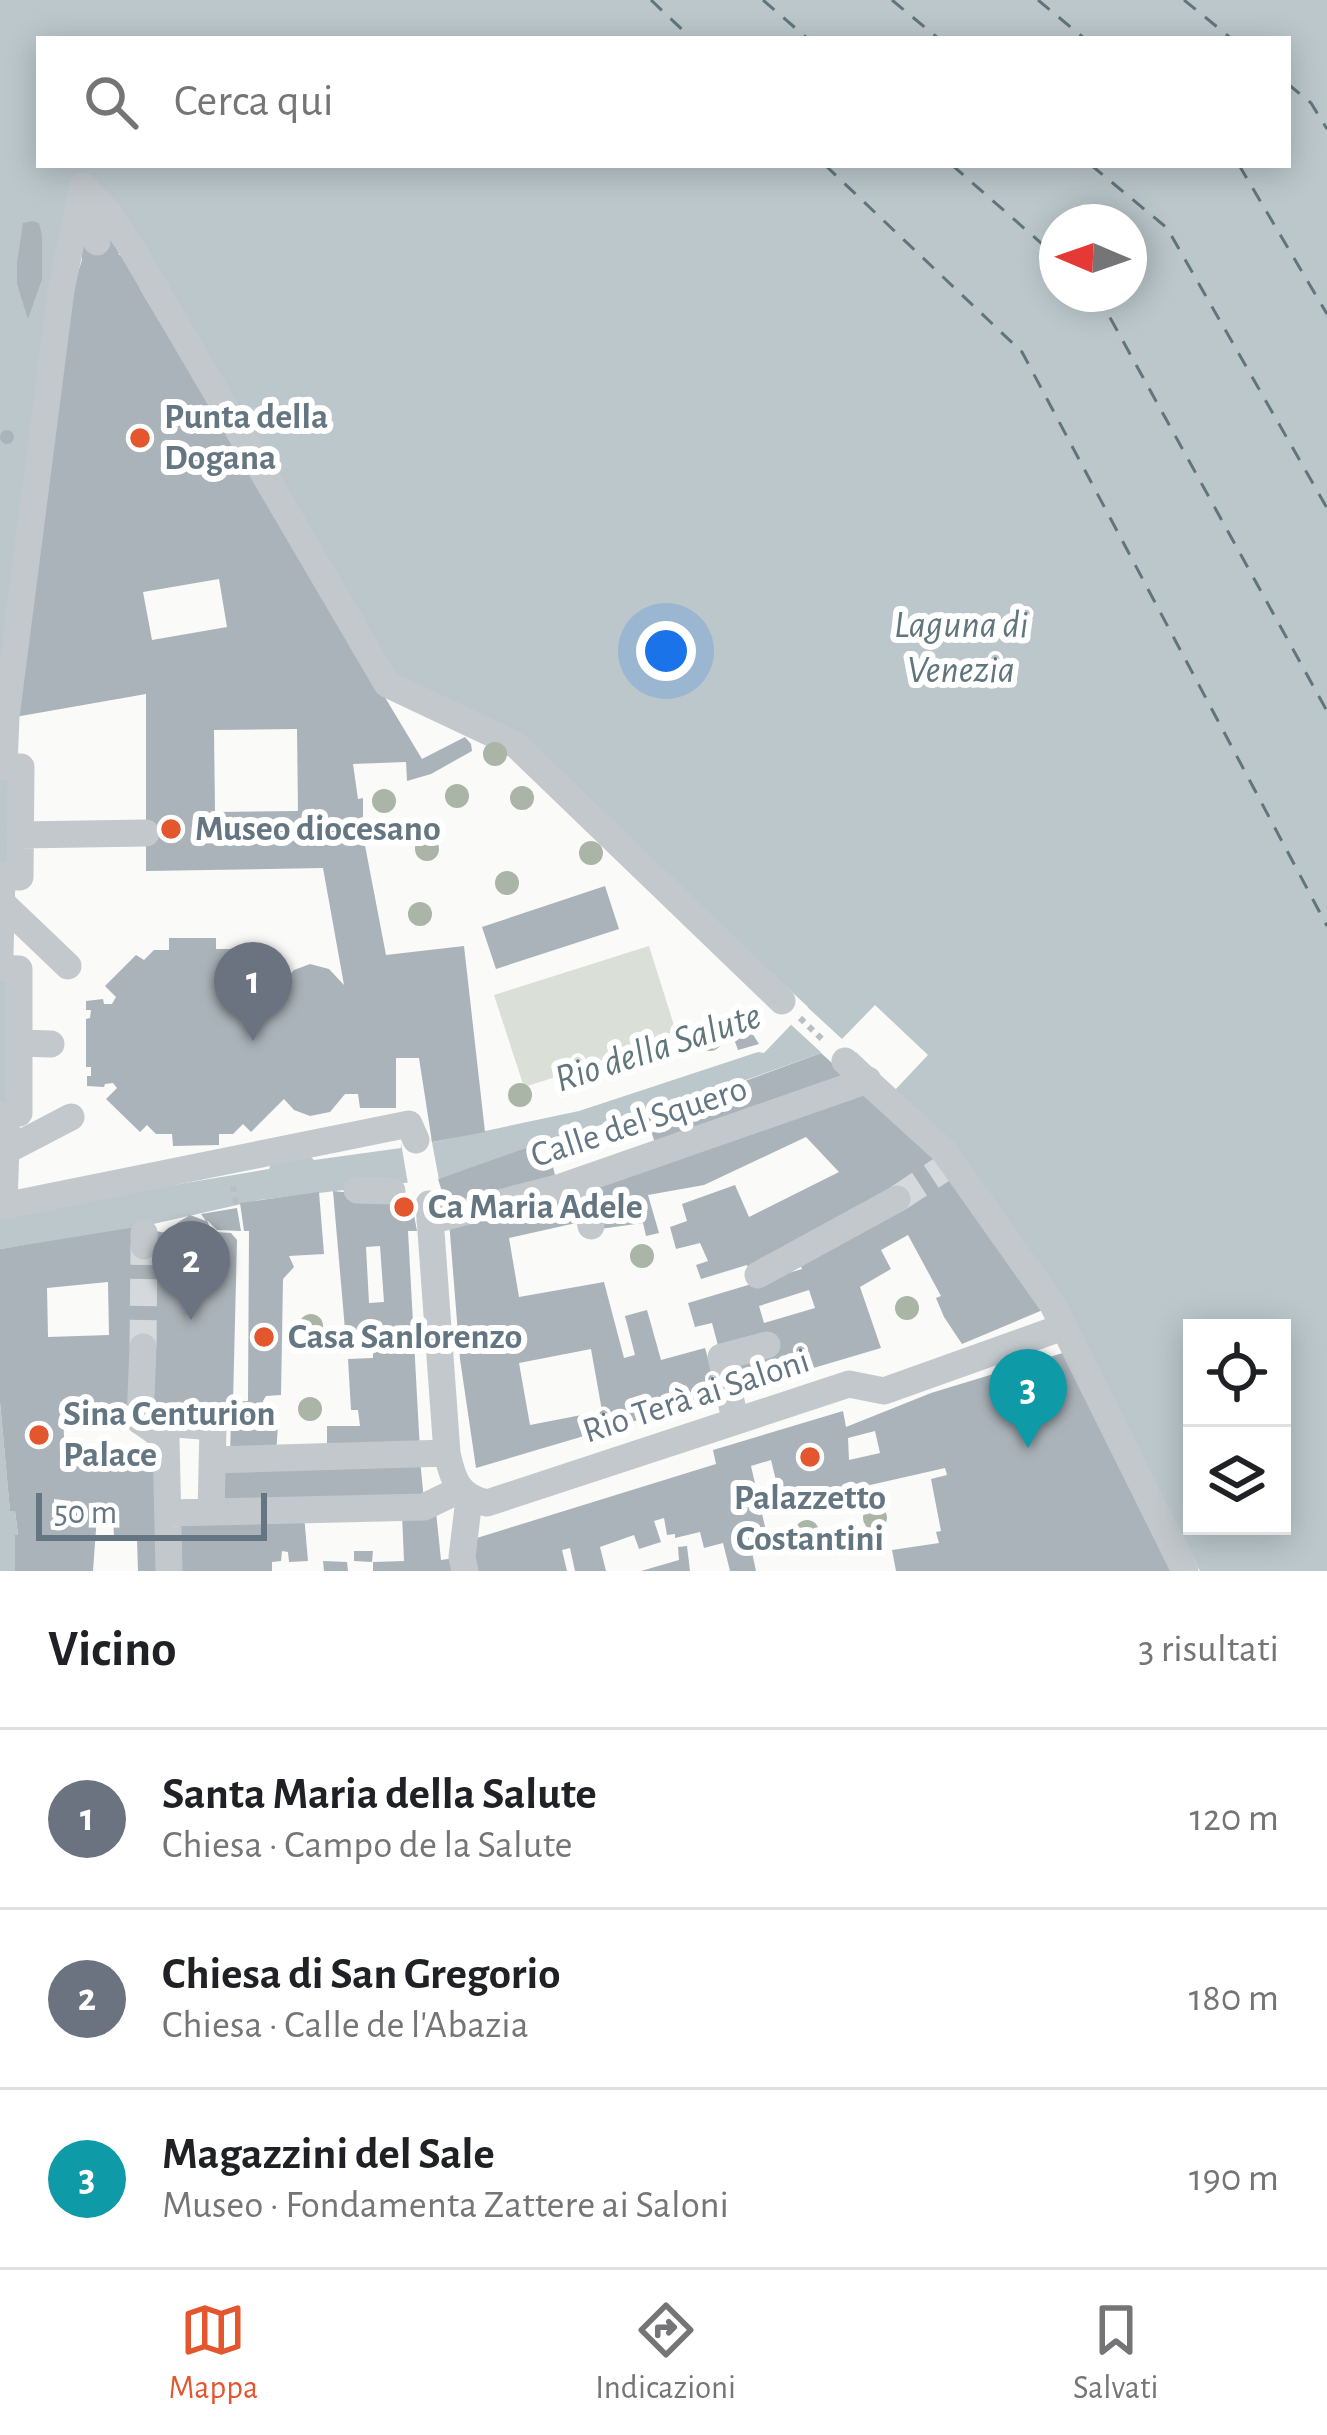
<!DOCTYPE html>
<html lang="it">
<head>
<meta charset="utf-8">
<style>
	:root { --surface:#fff; --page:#f6f6f6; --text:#202124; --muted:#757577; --line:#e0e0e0; --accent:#e4572e }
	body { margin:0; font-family:"Alegreya Sans",sans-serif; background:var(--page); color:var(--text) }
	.controls { position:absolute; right:36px; bottom:36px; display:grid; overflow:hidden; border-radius:0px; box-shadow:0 6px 30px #0003 }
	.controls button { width:108px; height:108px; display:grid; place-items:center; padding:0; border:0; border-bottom:3px solid var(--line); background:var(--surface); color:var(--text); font:60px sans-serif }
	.compass { position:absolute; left:1039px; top:204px; width:108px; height:108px; border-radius:50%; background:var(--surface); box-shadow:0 6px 30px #0003; rotate:272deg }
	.scale { position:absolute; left:36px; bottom:30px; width:231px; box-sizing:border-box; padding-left:12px; border:6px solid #657683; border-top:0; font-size:33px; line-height:42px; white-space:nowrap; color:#657683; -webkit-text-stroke:9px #fff; paint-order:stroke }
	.you { position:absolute; left:666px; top:651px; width:42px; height:42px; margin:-30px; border:9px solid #fff; border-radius:50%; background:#1a73e8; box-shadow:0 0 0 18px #1a73e833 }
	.badge { display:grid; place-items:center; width:78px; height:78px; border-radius:50%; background:var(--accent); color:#fff; font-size:39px; font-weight:700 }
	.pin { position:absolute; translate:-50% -99px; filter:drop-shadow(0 3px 6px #0008) }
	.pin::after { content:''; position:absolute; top:63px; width:42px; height:36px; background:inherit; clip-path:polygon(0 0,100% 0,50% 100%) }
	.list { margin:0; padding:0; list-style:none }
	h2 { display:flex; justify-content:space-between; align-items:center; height:156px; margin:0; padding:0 48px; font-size:51px }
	h2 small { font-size:39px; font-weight:400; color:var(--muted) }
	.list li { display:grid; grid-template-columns:78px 1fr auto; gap:36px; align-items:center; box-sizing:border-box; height:180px; padding:0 48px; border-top:3px solid var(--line) }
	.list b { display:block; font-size:45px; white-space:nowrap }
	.list p { margin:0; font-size:39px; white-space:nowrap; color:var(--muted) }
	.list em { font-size:39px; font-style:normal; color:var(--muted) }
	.icon { flex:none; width:66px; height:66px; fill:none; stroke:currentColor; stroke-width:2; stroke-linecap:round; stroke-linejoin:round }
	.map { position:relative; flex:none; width:1327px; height:1571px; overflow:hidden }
	.search { position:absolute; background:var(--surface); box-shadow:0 6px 30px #0003; left:36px; right:36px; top:36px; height:132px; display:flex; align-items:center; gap:30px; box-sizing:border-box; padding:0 42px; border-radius:0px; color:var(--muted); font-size:45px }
	.sheet { height:696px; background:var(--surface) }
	nav { display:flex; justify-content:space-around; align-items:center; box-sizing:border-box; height:168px; border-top:3px solid var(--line); background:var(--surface); font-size:33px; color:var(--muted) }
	nav a { display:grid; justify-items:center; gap:6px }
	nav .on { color:var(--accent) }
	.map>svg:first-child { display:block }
	.green { fill:#dadfd7 }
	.water { fill:#bbc7cb; fill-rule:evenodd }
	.pier { fill:#fafaf8 }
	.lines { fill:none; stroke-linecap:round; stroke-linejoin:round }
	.ferry { stroke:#60757c; stroke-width:3; stroke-dasharray:15 12; stroke-linecap:butt }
	.building { fill:#aab3b9; fill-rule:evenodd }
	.pedestrian-tunnel { stroke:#d5d9db; stroke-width:27; stroke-dasharray:27 14; stroke-linecap:butt }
	.path { stroke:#bbbfc2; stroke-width:6; stroke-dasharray:6 6; stroke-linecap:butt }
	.pedestrian { stroke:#c3c8cc; stroke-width:27 }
	.tree { fill:#aab4a7 }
	.poi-dot { fill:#e4572e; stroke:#fff; stroke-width:4.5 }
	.labels { text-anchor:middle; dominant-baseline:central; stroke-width:12; stroke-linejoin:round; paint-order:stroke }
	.poi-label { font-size:36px; font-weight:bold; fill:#657683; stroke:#fff; text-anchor:start }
	.street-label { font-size:36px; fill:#657683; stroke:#fff }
	.water-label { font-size:39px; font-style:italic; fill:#60757c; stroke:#fff }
</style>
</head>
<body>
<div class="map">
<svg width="1327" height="1571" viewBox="0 0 1327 1571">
	<rect width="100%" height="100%" fill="#fafaf8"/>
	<path class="green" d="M 649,946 L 678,1038 L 524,1087 L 494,995 Z"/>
	<path class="water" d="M 0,0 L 1327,0 L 1327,1571 L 1200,1571 L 1064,1303 L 951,1145 L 842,1039 L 821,1053 L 691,1100 L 677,1104 L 675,1100 L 438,1179 L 259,1200 L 118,1232 L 0,1249 L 0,1214 L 269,1169 L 272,1161 L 308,1154 L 314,1160 L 401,1148 L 401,1143 L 431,1137 L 433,1142 L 579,1111 L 758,1052 L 764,1053 L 808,1007 L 519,738 L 396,675 L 89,174 L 78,174 L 0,690 ZM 39,39 L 1288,39 L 1288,165 L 39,165 ZM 1057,222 L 1129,222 L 1129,294 L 1057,294 ZM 1192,1328 L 1282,1328 L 1282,1526 L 1192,1526 Z
		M 0,775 L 12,775 L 11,867 L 0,867 Z
		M 0,977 L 9,977 L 10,1105 L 0,1105 Z
		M 0,1402 L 10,1510 L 15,1511 L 18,1535 L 15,1571 L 0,1571 Z"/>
	<path class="pier" d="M 791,992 L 842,1039 L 875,1005 L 928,1055 L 895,1090 L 856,1052 L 851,1055 L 841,1046 L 826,1057 L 786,1020 L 800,1007 L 787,996 Z
		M 431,1137 L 440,1185 L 409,1190 L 401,1143 Z"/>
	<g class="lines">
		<path class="ferry" d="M 651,0 L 692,39
			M 763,0 L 808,39
			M 892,0 L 939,39
			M 1038,0 L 1085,39
			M 1184,0 L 1232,39
			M 1288,84 L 1311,103 L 1327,129
			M 825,165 L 1022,352 L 1327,926
			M 952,165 L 1057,257
			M 1091,165 L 1167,228 L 1327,508
			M 1239,165 L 1327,314
			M 1097,294 L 1327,711"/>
	</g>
	<path class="building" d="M 32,221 L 39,223 L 42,236 L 42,279 L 28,319 L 17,284 L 17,263 L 23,223 Z
		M 117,239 L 119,255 L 135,256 L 140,289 L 422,759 L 465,737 L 471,744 L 472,751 L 431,774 L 407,781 L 406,762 L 353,764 L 358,799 L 363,798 L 363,835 L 386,955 L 464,946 L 485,1132 L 432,1142 L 419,1058 L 396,1058 L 396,1108 L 360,1108 L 358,1094 L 345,1094 L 330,1112 L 310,1116 L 294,1110 L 284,1099 L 251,1132 L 243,1124 L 233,1134 L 219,1134 L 219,1145 L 173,1146 L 172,1134 L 156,1134 L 147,1125 L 140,1132 L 106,1099 L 117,1088 L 113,1083 L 105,1084 L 104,1087 L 87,1086 L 87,1076 L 91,1076 L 91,1067 L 86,1067 L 86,1019 L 90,1018 L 91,1010 L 86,1010 L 86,1001 L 103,999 L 104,1004 L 112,1004 L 116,997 L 105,986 L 136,955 L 144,960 L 154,950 L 169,950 L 169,938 L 216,938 L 216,949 L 231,949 L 241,959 L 249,951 L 282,983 L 294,970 L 310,964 L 329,969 L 344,985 L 323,868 L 146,871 L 146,694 L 15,717 L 70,297 L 82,260 L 80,243 ZM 219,579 L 227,627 L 152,640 L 143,592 ZM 297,729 L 298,811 L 215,812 L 214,730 Z
		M0 437a7 7 0 1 1 14 0a7 7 0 1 1-14 0Z
		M 605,886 L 619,929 L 496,969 L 482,927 Z
		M 752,1033 L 759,1044 L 738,1050 L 734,1039 Z
		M 821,1053 L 854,1083 L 656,1146 L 644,1110 L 676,1100 L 677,1104 L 691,1101 Z
		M 861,1086 L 923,1144 L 1045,1309 L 962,1344 L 944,1317 L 936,1298 L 941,1296 L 908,1235 L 881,1250 L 891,1269 L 860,1287 L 881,1348 L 476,1468 L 460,1359 L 449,1221 L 579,1190 L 585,1221 L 509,1238 L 519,1297 L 604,1282 L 624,1358 L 635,1355 L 625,1316 L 647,1310 L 661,1360 L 705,1348 L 709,1362 L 720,1353 L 712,1323 L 695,1327 L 688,1303 L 802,1269 L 797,1256 L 749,1269 L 747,1265 L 701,1279 L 696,1265 L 708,1261 L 700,1243 L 676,1249 L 670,1227 L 687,1221 L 682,1204 L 735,1185 L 749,1217 L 839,1172 L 806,1137 L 704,1185 L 648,1195 L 659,1233 L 646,1236 L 643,1223 L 600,1229 L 591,1182 ZM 809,1290 L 815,1308 L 764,1323 L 759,1306 ZM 591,1349 L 602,1411 L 530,1425 L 519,1363 Z
		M 535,1145 L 543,1170 L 553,1167 L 557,1183 L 449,1214 L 438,1179 Z
		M 333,1191 L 411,1199 L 417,1231 L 408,1231 L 420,1451 L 327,1455 L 327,1426 L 360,1426 L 358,1410 L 351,1410 L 348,1359 L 373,1358 L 373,1349 L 354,1350 L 354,1341 L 346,1341 ZM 380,1246 L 384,1302 L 369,1303 L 366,1247 Z
		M 319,1192 L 324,1254 L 289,1256 L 294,1267 L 283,1279 L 281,1395 L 266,1396 L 263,1401 L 264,1409 L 279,1408 L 276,1456 L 230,1456 L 231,1419 L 145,1418 L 63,1409 L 65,1466 L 161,1468 L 165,1571 L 138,1571 L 137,1539 L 114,1538 L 113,1515 L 97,1516 L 93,1571 L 15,1571 L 15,1535 L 18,1535 L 15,1511 L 10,1511 L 0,1402 L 0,1249 L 136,1227 L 171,1234 L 177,1223 L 190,1215 L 206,1221 L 201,1214 L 237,1208 L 241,1231 L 217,1230 L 207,1220 L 214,1238 L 216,1232 L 231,1233 L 237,1240 L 233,1402 L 248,1401 L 249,1231 L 244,1231 L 240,1203 ZM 108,1282 L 109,1335 L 48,1337 L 47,1288 ZM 54,1499 L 71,1501 L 71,1511 L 54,1511 Z
		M 1066,1352 L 1176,1571 L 896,1571 L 892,1550 L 939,1543 L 936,1532 L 941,1531 L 931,1479 L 947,1475 L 945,1468 L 782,1505 L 771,1460 L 751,1466 L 766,1531 L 748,1534 L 756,1571 L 730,1571 L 723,1543 L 704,1548 L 700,1532 L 675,1538 L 675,1534 L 667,1535 L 664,1518 L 654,1521 L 661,1542 L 639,1549 L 634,1535 L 600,1547 L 606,1571 L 575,1571 L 570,1548 L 562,1550 L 567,1571 L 473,1571 L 467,1541 L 716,1464 L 713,1450 L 843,1411 L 846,1427 L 931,1393 ZM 875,1431 L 880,1453 L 849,1460 L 848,1438 Z
		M 420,1459 L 424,1501 L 215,1505 L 216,1466 Z
		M 436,1512 L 441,1560 L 455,1558 L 457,1571 L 373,1571 L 373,1562 L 404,1561 L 402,1514 Z
		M 304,1515 L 308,1561 L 289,1562 L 288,1552 L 282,1551 L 281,1561 L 272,1562 L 272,1571 L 181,1571 L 179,1517 Z
		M 687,1546 L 690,1571 L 641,1571 L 679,1560 L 678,1547 Z
		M 354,1551 L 373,1551 L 372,1562 L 354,1561 Z
		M 323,1561 L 347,1562 L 348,1571 L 324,1571 Z"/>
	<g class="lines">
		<path class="pedestrian-tunnel" d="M 897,1199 L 944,1168
			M 143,1347 L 144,1246"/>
		<path class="path" d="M 800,1018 L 825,1042
			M 233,1186 L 237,1208"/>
		<path class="pedestrian" d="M 93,215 L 97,242
			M 20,835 L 146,833
			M 1,902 L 68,966
			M 0,954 L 2,876 L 20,877 L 21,767 L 4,767 L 6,717 L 61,290 L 83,186 L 108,212 L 131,247 L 387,684 L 516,745 L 782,1001
			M 0,968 L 19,969 L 19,1113 L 7,1114 L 4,1206 L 409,1124 L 416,1140
			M 19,1043 L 51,1044
			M 845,1061 L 944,1151 L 1053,1305 L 1185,1571
			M 0,1154 L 71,1117
			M 583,1180 L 591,1226
			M 357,1190 L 392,1191
			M 429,1204 L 447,1453 C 453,1481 459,1497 487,1503 L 849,1384 L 884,1391 L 1063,1327
			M 430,1221 L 561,1187 L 868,1080
			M 144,1233 L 144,1246
			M 758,1275 L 897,1199
			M 735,1419 L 721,1357 L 767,1345
			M 140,1421 L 213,1427 L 211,1512 L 168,1513
			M 140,1421 L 166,1439 L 169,1571
			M 140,1421 L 143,1347
			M 213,1460 L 447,1453
			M 211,1512 L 424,1507 L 459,1490
			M 465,1571 L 462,1557 L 469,1499"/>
	</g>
	<g class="tree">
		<circle cx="495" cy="754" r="12"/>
		<circle cx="457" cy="796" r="12"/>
		<circle cx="522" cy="798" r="12"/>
		<circle cx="384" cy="801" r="12"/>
		<circle cx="427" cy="849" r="12"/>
		<circle cx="591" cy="853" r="12"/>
		<circle cx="507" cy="883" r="12"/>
		<circle cx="420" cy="914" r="12"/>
		<circle cx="710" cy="1039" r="12"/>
		<circle cx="520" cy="1095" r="12"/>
		<circle cx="642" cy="1256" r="12"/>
		<circle cx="907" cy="1308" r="12"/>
		<circle cx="311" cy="1326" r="12"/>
		<circle cx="310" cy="1409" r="12"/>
		<circle cx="875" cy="1518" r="12"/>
		<circle cx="807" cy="1532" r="12"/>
	</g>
	<g class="poi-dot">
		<circle cx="140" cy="438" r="12"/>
		<circle cx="171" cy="829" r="12"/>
		<circle cx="404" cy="1207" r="12"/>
		<circle cx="264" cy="1337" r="12"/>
		<circle cx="39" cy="1435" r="12"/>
		<circle cx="810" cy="1457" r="12"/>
	</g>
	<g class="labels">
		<g class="poi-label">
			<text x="164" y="417">Punta della<tspan x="164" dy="41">Dogana</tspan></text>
			<text x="195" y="829">Museo diocesano</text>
			<text x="428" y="1207">Ca Maria Adele</text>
			<text x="288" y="1337">Casa Sanlorenzo</text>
			<text x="63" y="1414">Sina Centurion<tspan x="63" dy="41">Palace</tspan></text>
			<text x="810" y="1498" text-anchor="middle">Palazzetto<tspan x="810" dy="41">Costantini</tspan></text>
		</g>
		<g class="street-label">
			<text transform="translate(639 1122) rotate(-18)">Calle del Squero</text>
			<text transform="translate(696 1396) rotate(-18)">Rio Terà ai Saloni</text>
		</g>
		<g class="water-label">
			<text x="961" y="625">Laguna di<tspan x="961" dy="45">Venezia</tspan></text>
			<text transform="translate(658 1048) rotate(-18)">Rio della Salute</text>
		</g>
	</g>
</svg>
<div class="controls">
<button><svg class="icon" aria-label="locate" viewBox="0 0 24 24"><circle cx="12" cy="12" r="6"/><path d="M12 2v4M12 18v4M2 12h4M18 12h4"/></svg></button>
<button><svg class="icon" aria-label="layers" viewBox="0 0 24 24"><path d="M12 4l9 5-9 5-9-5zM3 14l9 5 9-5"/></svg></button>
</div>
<svg class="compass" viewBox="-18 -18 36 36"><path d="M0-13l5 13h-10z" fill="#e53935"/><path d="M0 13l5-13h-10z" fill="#757577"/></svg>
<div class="scale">50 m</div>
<div class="you"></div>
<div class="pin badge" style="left:253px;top:1041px;background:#6b7280">1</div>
<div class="pin badge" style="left:191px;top:1320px;background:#6b7280">2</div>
<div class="pin badge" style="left:1028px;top:1448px;background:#0f9aa8">3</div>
<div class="search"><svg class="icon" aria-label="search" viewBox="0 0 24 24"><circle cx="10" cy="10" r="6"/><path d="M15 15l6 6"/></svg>Cerca qui</div>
</div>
<section class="sheet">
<h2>Vicino<small>3 risultati</small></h2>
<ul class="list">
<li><span class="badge" style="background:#6b7280">1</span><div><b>Santa Maria della Salute</b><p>Chiesa · Campo de la Salute</p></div><em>120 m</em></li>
<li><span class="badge" style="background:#6b7280">2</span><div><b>Chiesa di San Gregorio</b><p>Chiesa · Calle de l'Abazia</p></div><em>180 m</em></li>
<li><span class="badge" style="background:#0f9aa8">3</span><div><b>Magazzini del Sale</b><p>Museo · Fondamenta Zattere ai Saloni</p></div><em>190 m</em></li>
</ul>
</section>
<nav>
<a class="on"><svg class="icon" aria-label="map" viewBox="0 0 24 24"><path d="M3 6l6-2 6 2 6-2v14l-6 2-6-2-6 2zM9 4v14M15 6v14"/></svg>Mappa</a>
<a><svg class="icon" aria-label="directions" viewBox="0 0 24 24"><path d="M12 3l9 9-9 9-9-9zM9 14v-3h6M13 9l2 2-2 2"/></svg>Indicazioni</a>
<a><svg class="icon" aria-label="saved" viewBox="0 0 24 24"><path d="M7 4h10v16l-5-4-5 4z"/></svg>Salvati</a>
</nav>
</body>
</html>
